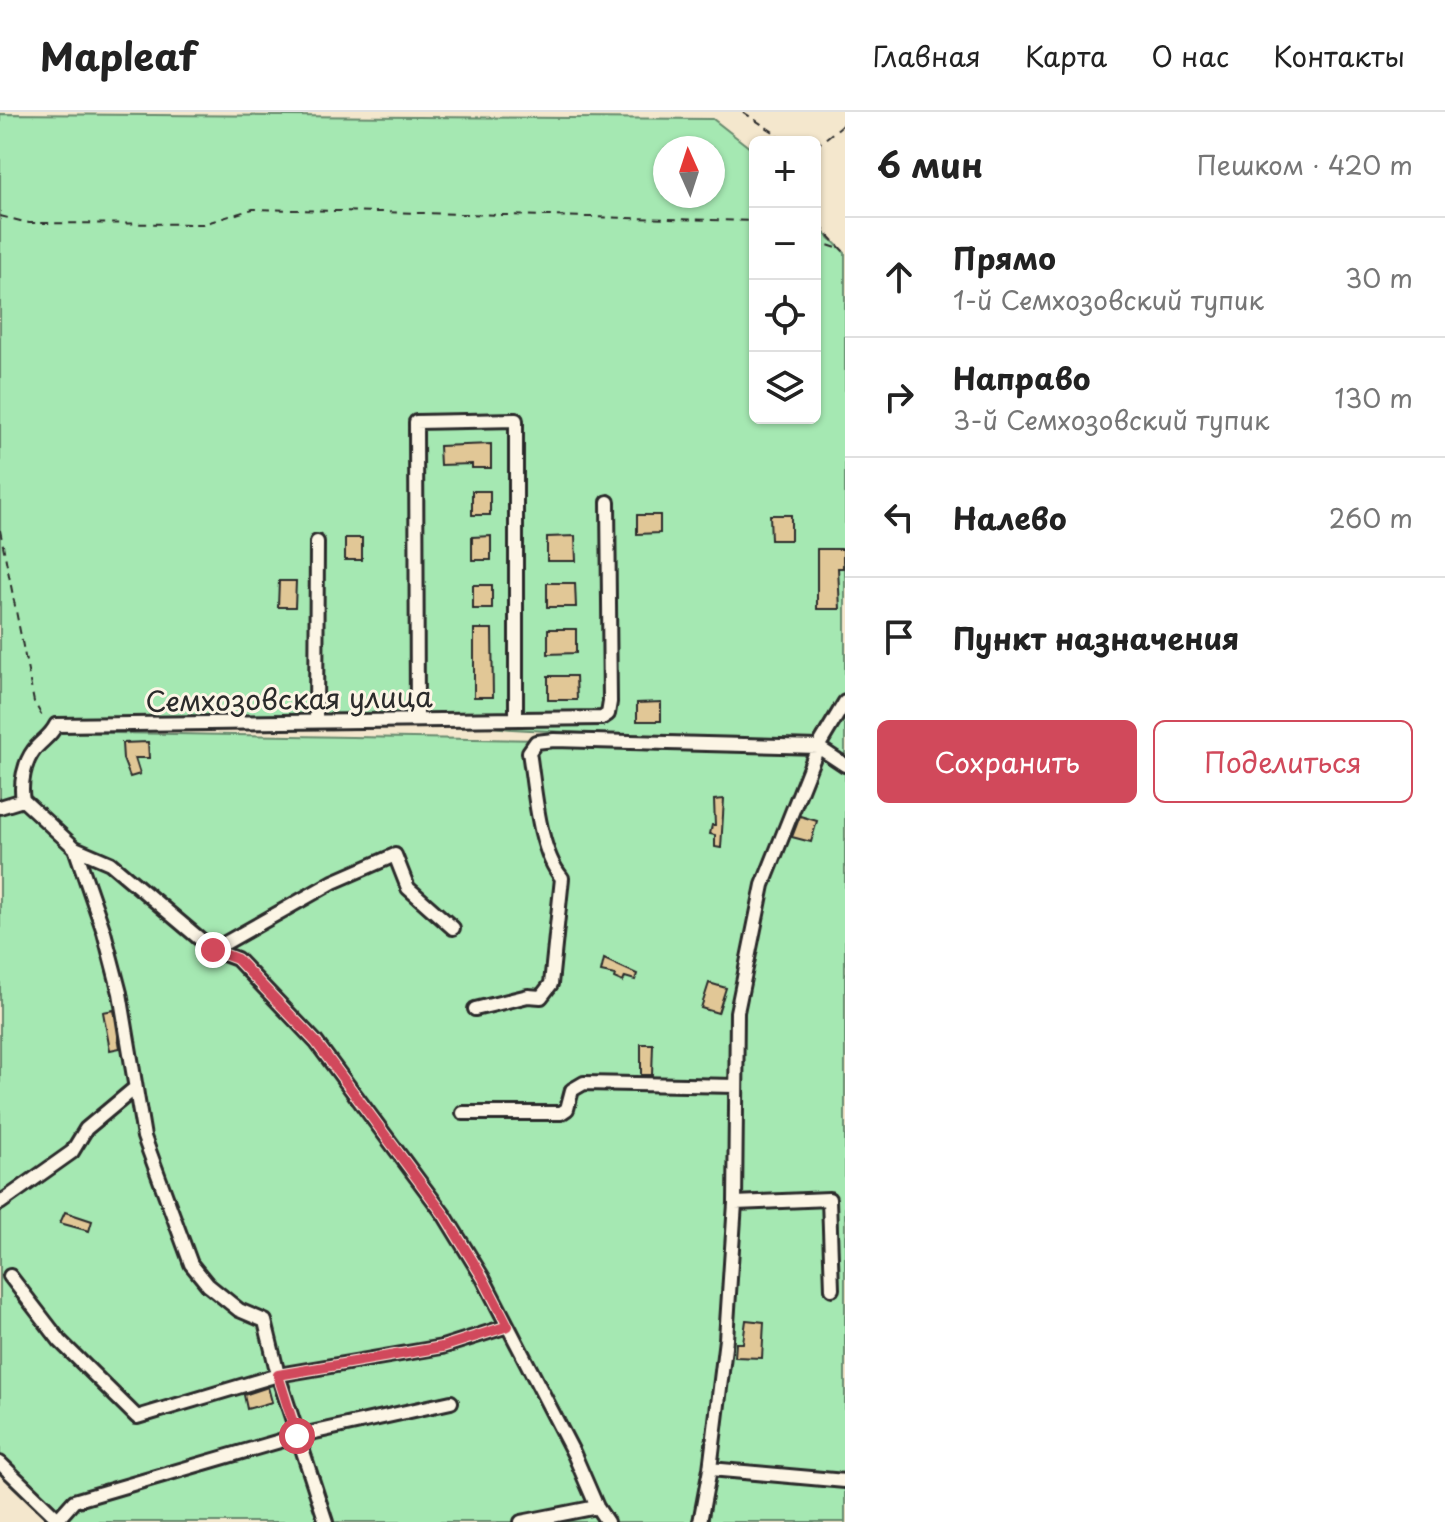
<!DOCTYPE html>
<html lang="ru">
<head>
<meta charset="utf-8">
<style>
	:root { --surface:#fff; --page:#f6f6f6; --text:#222; --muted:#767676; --line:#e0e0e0; --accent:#d1495b }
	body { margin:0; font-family:"Playpen Sans",sans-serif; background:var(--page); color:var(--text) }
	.controls { position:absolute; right:24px; top:24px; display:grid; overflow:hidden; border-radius:12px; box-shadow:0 2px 6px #0004 }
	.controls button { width:72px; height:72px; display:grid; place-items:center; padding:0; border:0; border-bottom:2px solid var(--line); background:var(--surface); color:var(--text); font:40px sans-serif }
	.compass { position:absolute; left:653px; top:24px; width:72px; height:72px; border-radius:50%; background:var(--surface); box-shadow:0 2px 6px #0004; rotate:357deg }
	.stop { position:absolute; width:24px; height:24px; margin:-18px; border:6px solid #d1495b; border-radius:50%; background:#fff }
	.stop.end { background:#d1495b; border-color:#fff; box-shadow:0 2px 8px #0008 }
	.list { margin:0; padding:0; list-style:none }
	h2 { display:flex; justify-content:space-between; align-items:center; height:104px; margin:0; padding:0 32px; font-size:34px }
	h2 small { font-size:26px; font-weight:400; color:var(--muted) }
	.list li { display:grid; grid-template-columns:52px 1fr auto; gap:24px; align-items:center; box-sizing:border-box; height:120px; padding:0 32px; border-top:2px solid var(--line) }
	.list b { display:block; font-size:30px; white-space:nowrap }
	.list p { margin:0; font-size:26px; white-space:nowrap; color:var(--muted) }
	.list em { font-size:26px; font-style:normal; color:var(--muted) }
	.actions { display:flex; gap:16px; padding:24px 32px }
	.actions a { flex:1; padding:18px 0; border:2px solid var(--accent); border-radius:12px; text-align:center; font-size:28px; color:var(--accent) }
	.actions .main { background:var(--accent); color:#fff }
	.icon { flex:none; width:44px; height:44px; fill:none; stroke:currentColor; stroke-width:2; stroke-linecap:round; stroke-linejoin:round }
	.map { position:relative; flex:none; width:845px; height:1410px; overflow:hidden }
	header { display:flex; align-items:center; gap:48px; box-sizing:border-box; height:112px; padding:0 40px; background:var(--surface); border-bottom:2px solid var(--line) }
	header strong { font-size:38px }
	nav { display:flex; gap:44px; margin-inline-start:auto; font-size:28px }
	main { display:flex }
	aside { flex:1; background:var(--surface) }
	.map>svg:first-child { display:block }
	.green { fill:#a5e8b2; stroke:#688a6e; stroke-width:2; fill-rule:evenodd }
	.building { fill:#e1c796; stroke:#2b2b2b; stroke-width:2 }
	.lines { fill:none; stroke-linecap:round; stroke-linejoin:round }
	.minor-casing { stroke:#2b2b2b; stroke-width:18 }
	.path { stroke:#2b2b2b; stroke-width:2; stroke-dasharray:8 6; stroke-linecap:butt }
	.minor { stroke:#fcf5e5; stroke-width:12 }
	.route { stroke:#d1495b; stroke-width:10 }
	.labels { text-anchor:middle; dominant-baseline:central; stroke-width:6; stroke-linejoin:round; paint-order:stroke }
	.street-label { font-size:28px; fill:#2b2b2b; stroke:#fcf5e5 }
</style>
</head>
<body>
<header>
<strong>Mapleaf</strong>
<nav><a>Главная</a><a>Карта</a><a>О нас</a><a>Контакты</a></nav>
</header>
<main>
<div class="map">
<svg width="845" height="1410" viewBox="0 0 845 1410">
	<rect width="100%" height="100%" fill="#f4e7cd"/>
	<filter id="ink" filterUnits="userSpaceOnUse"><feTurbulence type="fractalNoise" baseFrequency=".0125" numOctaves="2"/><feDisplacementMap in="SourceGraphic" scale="16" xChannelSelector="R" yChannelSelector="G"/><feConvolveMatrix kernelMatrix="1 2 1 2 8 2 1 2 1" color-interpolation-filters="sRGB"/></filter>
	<g filter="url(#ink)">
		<path class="green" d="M 0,2 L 713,7 L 755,40 L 755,306 L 815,306 L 815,112 L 845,141 L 845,1410 L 52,1410 L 0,1358 ZM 665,36 L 713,36 L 713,84 L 665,84 ZM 417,608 L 512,617 L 782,632 L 54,620 L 56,613 Z"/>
		<path class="building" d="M 491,332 L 491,356 L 472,356 L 472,352 L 440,353 L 439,334 Z
			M 472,379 L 490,379 L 490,403 L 472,403 Z
			M 637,403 L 660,403 L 660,421 L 637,422 Z
			M 770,403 L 791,403 L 791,428 L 771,428 Z
			M 491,424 L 491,448 L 472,448 L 472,425 Z
			M 575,424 L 576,449 L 547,449 L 547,425 Z
			M 345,426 L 362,426 L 362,448 L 345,448 Z
			M 817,437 L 843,437 L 843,456 L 838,456 L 840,497 L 817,497 Z
			M 279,469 L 296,469 L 295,495 L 278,495 Z
			M 547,471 L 575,471 L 576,495 L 547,495 Z
			M 473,473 L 492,473 L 492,497 L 473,497 Z
			M 474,517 L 492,517 L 493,585 L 474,585 Z
			M 548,517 L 576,517 L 576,541 L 548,542 Z
			M 548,564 L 576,564 L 577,588 L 548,588 Z
			M 661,590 L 661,609 L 637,609 L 637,591 Z
			M 148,630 L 149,646 L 135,646 L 140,662 L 130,665 L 123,647 L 122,631 Z
			M 724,687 L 721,736 L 715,735 L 715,723 L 710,722 L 712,713 L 715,713 L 714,688 Z
			M 800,704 L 817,709 L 811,730 L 792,725 Z
			M 604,847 L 637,862 L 635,868 L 625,865 L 623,870 L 614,866 L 615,863 L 601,860 Z
			M 709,871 L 726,876 L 718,901 L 701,896 Z
			M 114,898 L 120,936 L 110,938 L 103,900 Z
			M 641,932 L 653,932 L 652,963 L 641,963 Z
			M 65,1100 L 92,1109 L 89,1119 L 60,1111 Z
			M 746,1208 L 764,1210 L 762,1246 L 735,1245 L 736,1231 L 743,1231 Z
			M 268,1275 L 272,1290 L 247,1297 L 244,1283 Z"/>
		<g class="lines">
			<g class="minor-casing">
				<path id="minor" d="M 417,608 L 416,310 L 516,308 L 516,607
					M 316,609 L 317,430
					M 23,688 L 75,736 L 110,751 L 213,838 L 237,847 L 316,930 L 445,1104 L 483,1166 L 574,1342 L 597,1395 L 607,1410
					M 23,688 C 20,672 24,651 34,638 C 41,629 51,624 56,613 L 602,606 L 608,602 L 610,590 L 608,390
					M 0,695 L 23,688
					M 75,736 L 104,820 L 120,881 L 144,1025 L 191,1152 L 208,1173 L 239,1198 L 265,1209 L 278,1263 L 326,1410
					M 213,838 L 333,770 L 395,743 L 408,776 L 453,816
					M 475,897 L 528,884 L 541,885 L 551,872 L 562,766 C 538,738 535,676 529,640 L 536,630 L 554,628 L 818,635 L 845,653
					M 463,1001 L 561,1001 L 567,997 L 572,978 L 584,971 L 736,974
					M 0,1091 L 72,1040 L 86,1017 L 135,976
					M 735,1091 L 829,1087 L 832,1177
					M 10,1164 L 60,1229 L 137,1305 L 278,1263 L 442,1235 L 508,1214
					M 0,1351 L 61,1410
					M 710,1357 L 845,1369
					M 58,1407 L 74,1389 L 297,1324 L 451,1290
					M 521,1410 L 597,1395
					M 700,1410 L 710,1357 L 726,1227 L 735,1091 L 737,900 L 763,773 L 818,635 L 845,590"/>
			</g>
			<path class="path" d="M 743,0 L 775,21 L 781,30
				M 815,35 L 845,11
				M 815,99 L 823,117 L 845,141
				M 0,104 L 29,111 L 203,112 L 253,97 L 755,109
				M 815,129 L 840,137
				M 0,418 L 34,590 L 44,607"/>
			<use href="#minor" class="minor"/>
		</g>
	</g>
	<g class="lines" filter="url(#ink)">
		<path class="route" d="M 213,838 L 237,847 L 316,930 L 445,1104 L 483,1166 L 508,1214 L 442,1235 L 278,1263 L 297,1324"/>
	</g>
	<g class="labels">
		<g class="street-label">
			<text transform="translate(289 586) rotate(-1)">Семхозовская улица</text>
		</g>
	</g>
</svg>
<div class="controls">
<button>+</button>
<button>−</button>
<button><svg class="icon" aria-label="locate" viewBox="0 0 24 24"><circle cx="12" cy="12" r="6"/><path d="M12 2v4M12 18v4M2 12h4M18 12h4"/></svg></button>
<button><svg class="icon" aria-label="layers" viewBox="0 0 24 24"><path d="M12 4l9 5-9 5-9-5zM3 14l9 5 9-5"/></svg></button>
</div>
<svg class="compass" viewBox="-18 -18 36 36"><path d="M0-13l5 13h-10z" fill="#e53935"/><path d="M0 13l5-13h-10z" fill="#767676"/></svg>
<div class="stop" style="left:297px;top:1324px"></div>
<div class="stop end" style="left:213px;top:838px"></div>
</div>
<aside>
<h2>6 мин<small>Пешком · 420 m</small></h2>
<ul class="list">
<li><svg class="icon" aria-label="ahead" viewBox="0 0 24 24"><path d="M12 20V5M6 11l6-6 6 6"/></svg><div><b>Прямо</b><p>1-й Семхозовский тупик</p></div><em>30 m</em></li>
<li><svg class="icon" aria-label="right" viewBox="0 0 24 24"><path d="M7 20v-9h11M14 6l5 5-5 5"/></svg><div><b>Направо</b><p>3-й Семхозовский тупик</p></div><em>130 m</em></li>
<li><svg class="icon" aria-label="left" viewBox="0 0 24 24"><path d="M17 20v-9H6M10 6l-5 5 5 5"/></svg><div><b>Налево</b></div><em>260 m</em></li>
<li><svg class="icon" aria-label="arrive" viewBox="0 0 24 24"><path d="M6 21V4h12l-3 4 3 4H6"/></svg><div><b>Пункт назначения</b></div></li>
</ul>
<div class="actions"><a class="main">Сохранить</a><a>Поделиться</a></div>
</aside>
</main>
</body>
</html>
